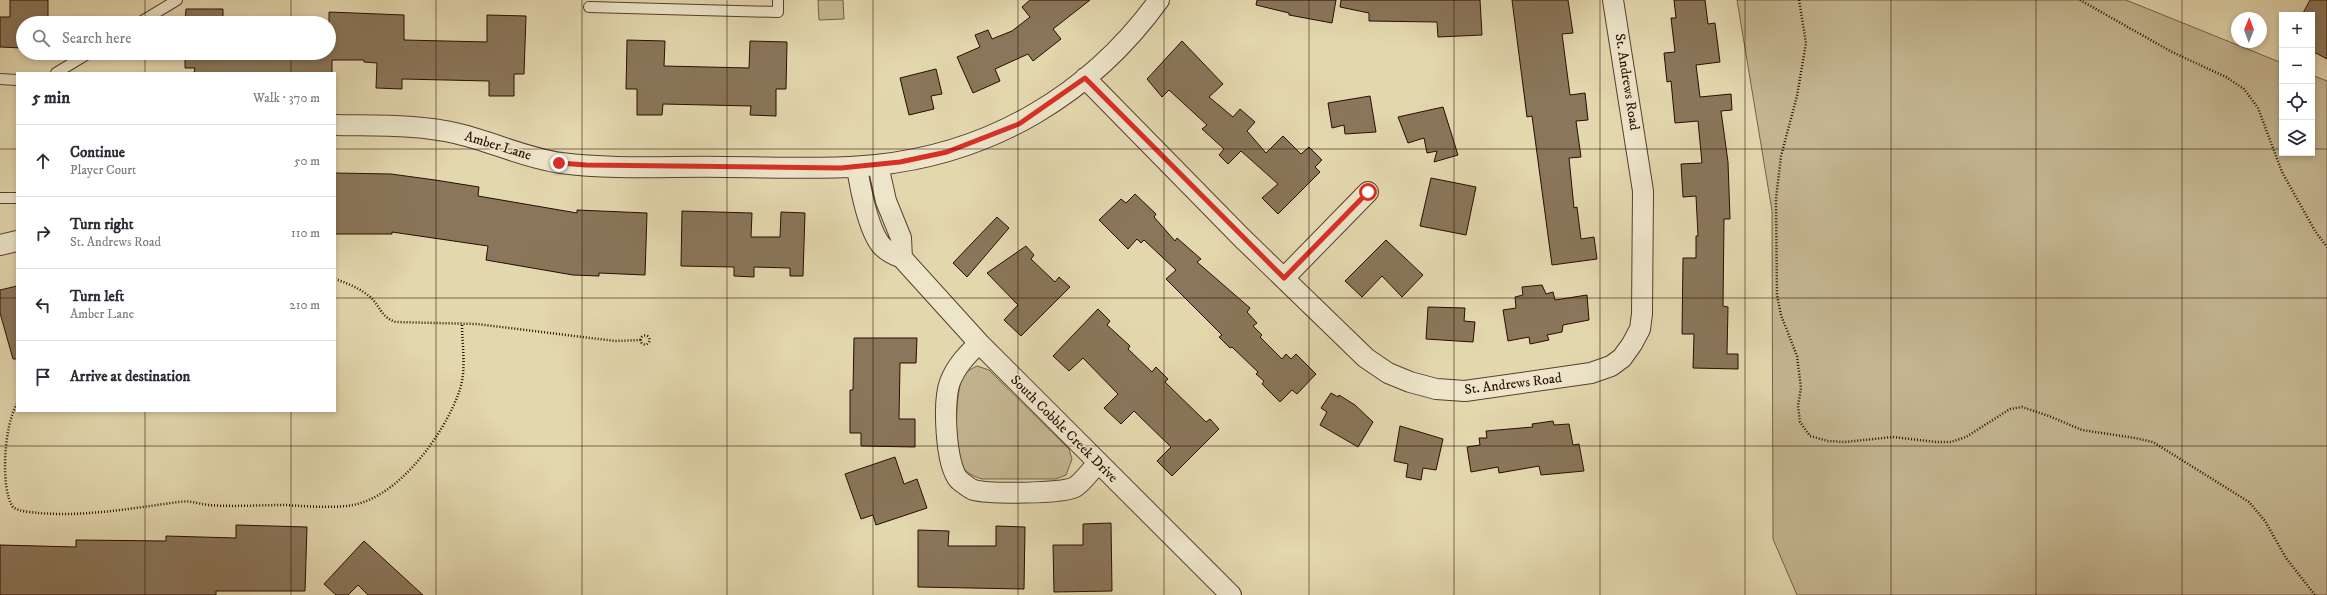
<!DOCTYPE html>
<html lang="en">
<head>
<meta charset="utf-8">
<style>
	:root { --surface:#fff; --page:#f2f2f3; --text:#2b2b33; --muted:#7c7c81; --line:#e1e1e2 }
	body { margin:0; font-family:"IM FELL DW Pica",serif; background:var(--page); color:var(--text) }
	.controls { position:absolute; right:12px; top:12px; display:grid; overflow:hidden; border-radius:0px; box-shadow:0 2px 6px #0003 }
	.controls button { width:36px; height:36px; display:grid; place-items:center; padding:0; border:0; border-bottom:1px solid var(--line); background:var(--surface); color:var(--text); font:20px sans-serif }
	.compass { position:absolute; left:2231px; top:12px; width:36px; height:36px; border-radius:50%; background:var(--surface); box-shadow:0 2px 6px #0003; rotate:1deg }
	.stop { position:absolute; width:12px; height:12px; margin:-9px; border:3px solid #d93025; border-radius:50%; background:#fff }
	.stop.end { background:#d93025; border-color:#fff; box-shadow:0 1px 4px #0008 }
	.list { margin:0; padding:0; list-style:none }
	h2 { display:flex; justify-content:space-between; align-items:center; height:52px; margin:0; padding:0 16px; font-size:17px }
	h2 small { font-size:13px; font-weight:400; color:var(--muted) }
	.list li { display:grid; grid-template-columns:26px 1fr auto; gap:12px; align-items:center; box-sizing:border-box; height:72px; padding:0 16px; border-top:1px solid var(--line) }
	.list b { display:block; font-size:15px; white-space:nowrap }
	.list p { margin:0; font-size:13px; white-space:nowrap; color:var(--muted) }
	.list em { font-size:13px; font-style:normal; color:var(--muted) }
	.icon { flex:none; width:22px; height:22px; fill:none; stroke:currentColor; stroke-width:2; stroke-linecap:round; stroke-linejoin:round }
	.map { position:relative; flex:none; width:2327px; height:595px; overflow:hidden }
	.search { position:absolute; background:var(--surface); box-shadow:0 2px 6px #0003; left:16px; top:16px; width:320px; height:44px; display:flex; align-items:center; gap:10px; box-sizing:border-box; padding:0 14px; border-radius:22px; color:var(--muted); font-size:15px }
	.panel { position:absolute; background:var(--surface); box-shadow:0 2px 6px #0003; left:16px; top:72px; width:320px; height:340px; border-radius:0px }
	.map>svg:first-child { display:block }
	.green { fill:#c3b590; stroke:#766148 }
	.building { fill:#8a765a; stroke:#290d00 }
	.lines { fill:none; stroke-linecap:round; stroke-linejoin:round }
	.service-casing { stroke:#58402c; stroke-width:12 }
	.minor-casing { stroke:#58402c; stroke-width:22 }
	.path { stroke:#290d00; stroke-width:2.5; stroke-dasharray:1 2; stroke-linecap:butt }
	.service { stroke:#ede5ca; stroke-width:10 }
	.minor { stroke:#ede5ca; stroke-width:20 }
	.route { stroke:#d93025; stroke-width:5 }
	.grid { fill:none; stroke:#290d00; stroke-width:1; stroke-opacity:0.55 }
	.labels { text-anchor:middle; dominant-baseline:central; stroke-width:3; stroke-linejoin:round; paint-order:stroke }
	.street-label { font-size:14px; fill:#290d00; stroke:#ede5ca }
</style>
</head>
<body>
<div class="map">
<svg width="2327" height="595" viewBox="0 0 2327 595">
	<rect width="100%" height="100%" fill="#e3d7ae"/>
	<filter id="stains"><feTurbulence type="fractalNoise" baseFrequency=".005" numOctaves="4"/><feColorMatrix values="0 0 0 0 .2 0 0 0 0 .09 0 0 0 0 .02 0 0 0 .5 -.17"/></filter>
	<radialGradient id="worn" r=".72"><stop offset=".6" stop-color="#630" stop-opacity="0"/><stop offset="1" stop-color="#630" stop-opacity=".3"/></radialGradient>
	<path class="green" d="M 818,0 L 843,0 L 844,19 L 819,20 Z
		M 1737,0 L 2126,0 L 2282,63 L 2282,153 L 2312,153 L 2312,75 L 2327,81 L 2327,595 L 1797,595 L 1773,539 L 1772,211 Z
		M 977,366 L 989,370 L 1069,449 L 1072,459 L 1066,475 L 1056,479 L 982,479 C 975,477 966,473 962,466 C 954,453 955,390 963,377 C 966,371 971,369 977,366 Z"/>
	<path class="building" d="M 10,0 L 48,0 L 48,23 L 23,23 L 23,48 L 0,47 L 0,17 L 10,17 Z
		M 1030,0 L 1090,0 L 1053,29 L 1061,39 L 1033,61 L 1028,54 L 995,69 L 1000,81 L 973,93 L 957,57 L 980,47 L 975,35 L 988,30 L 992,39 L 1012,31 L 1030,17 L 1022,7 Z
		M 1257,0 L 1336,0 L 1332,23 L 1289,15 L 1289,13 L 1256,5 Z
		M 1341,0 L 1480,0 L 1482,35 L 1438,37 L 1437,22 L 1369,21 L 1369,13 L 1340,7 Z
		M 1512,0 L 1568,0 L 1573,33 L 1562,34 L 1570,95 L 1585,93 L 1588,120 L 1576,121 L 1581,157 L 1569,158 L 1574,208 L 1577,207 L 1581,239 L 1594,237 L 1597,259 L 1552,265 L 1532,116 L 1527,117 Z
		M 1674,0 L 1705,0 L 1708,24 L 1715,23 L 1720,62 L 1696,65 L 1700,97 L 1731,94 L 1732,110 L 1721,111 L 1728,162 L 1730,219 L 1724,219 L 1723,306 L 1728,307 L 1727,354 L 1738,354 L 1738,369 L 1693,368 L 1694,334 L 1682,334 L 1683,258 L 1696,258 L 1696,236 L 1698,236 L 1696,196 L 1683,197 L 1681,164 L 1702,163 L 1698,121 L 1675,123 L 1671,81 L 1667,82 L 1664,53 L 1675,52 L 1671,18 L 1676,18 Z
		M 2310,0 L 2327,0 L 2327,59 L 2312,51 L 2312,15 L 2302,15 Z
		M 186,9 L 223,9 L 223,23 L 185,23 Z
		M 329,12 L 404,15 L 404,40 L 487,42 L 487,15 L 526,16 L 524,74 L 514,74 L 514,96 L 489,96 L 489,81 L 402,79 L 402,89 L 376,88 L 377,63 L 364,62 L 364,60 L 332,60 L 332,73 L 194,73 L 195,68 L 185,68 L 185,53 L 329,53 Z
		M 627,40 L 665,41 L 664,66 L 749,68 L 750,41 L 787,42 L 786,89 L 776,89 L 776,116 L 750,115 L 751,106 L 663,104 L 662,115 L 637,115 L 637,89 L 626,89 Z
		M 1182,41 L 1223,84 L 1209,97 L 1233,117 L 1240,109 L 1255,122 L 1247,131 L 1266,153 L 1283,136 L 1301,154 L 1309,147 L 1322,160 L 1315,167 L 1320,172 L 1278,214 L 1262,198 L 1278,184 L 1241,151 L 1228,164 L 1219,155 L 1224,149 L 1202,129 L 1207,125 L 1169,90 L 1162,97 L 1147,79 Z
		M 936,69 L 942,94 L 931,96 L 934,109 L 909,115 L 900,78 Z
		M 1370,96 L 1376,132 L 1345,134 L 1344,125 L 1332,128 L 1328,103 Z
		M 1443,107 L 1458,155 L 1434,162 L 1437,151 L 1427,153 L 1424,138 L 1408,143 L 1398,117 Z
		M 335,173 L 391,174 L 435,180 L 479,187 L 478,196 L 577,213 L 577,210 L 647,213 L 645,275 L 599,273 L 599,276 L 573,275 L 486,260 L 488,246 L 392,232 L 392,234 L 335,234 Z
		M 1431,178 L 1476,187 L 1466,235 L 1420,226 Z
		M 1135,194 L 1156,214 L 1154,217 L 1175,241 L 1177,238 L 1201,259 L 1197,262 L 1250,308 L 1247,312 L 1257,323 L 1253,326 L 1262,335 L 1260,337 L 1282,359 L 1286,354 L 1291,359 L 1296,354 L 1316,374 L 1297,394 L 1292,390 L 1280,402 L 1262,384 L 1264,381 L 1256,374 L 1258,372 L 1232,347 L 1230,348 L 1219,337 L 1222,335 L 1166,279 L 1176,270 L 1144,240 L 1141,243 L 1137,239 L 1128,249 L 1099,220 L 1121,199 L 1126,203 Z
		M 682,211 L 752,213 L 751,237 L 780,237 L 781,212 L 805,213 L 803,276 L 790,276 L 790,268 L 754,267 L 754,277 L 734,276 L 734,267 L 681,266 Z
		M 997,217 L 1009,228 L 967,277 L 953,263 Z
		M 1386,240 L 1423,275 L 1402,297 L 1382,276 L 1362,297 L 1345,281 Z
		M 1026,246 L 1034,255 L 1031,259 L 1055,282 L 1059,277 L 1070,287 L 1021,336 L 1004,320 L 1018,305 L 987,273 Z
		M 1542,285 L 1546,294 L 1553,292 L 1555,300 L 1587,295 L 1589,320 L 1563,325 L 1562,332 L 1547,335 L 1549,340 L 1530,344 L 1529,337 L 1508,341 L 1503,310 L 1516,308 L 1515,297 L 1523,295 L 1522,287 Z
		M 17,286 L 17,359 L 13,359 L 0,313 L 0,290 Z
		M 1428,307 L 1465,308 L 1464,321 L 1475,322 L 1473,342 L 1426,339 Z
		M 1098,309 L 1110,321 L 1107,325 L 1130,346 L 1128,349 L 1152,372 L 1156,367 L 1168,379 L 1165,382 L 1206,422 L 1210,419 L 1219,429 L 1172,476 L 1157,461 L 1171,447 L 1134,411 L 1121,424 L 1104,408 L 1118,394 L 1083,358 L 1069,371 L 1053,356 Z
		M 854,338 L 917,338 L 916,363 L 900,363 L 899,419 L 915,419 L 915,447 L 861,446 L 861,433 L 850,433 L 850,390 L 853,390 Z
		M 1331,393 L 1338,397 L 1339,395 L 1355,405 L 1373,422 L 1358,447 L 1320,425 L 1327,412 L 1321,408 Z
		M 1553,421 L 1554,425 L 1569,424 L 1573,445 L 1579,444 L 1584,471 L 1541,475 L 1539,466 L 1499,473 L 1498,467 L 1471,472 L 1467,447 L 1480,445 L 1479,438 L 1487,438 L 1486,431 L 1533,427 L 1532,424 Z
		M 1400,426 L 1443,439 L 1436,470 L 1423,468 L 1421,480 L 1406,477 L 1408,464 L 1394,461 Z
		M 895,457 L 904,484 L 917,479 L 927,508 L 876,525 L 873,515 L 861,519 L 845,474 Z
		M 1111,523 L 1112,591 L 1054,592 L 1053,545 L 1083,545 L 1083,524 Z
		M 236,525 L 307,527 L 305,591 L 216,591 L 216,595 L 0,595 L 0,545 L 76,547 L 76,540 L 166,541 L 166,536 L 236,538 Z
		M 996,526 L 1025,527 L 1024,589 L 918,587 L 918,530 L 949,531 L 948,546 L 996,546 Z
		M 364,541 L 423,595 L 368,595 L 358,585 L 348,595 L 336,595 L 324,584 Z"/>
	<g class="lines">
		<g class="service-casing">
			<path id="service" d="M 589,7 L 778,12 L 778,0
				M 139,23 L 177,0
				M 56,73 L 89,53
				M 0,79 L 17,80
				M 0,198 L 17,198"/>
		</g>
		<g class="minor-casing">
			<path id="minor" d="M 1085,78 L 1242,238 L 1366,358 L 1388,373 L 1410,382 L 1436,389 L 1465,391 L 1591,373 L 1611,366 L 1622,358 L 1632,344 L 1640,329 L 1642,314 L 1643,191 L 1613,0
				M 335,125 C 376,126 418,124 459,134 C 493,142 525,158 561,163 C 615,170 671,166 725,167 C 775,167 826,170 876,165 C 992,153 1091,94 1159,0
				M 878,165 L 886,201 L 901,238 L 902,258
				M 857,167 C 860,187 868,229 881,245 C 886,251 894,255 902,258 L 979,343 L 1231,595
				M 0,245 L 17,241
				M 1284,278 L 1368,192
				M 979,343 C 967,355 956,366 950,382 C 943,400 945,465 959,480 C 963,483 970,489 974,490 C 988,494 1063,494 1075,487 C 1083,482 1091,470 1098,463"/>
		</g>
		<path class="path" d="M 1799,0 L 1806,43 L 1797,96 L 1781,156 L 1776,199 L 1777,295 L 1781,315 L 1797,356 L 1801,388 L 1798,406 L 1800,422 L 1810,436 L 1828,441 L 1845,442 L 1893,437 L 1936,442 L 1951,442 L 1966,437 L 2010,409 L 2022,407 L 2049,416 L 2082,430 L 2135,438 L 2153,442 L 2249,502 L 2265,521 L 2286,558 L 2315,595
			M 2080,0 L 2172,52 L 2226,77 L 2244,89 L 2258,108 L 2282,172 L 2315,231 L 2327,247
			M 335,279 C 347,283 359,288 369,296 C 380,305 381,318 396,322 L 477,324 L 615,341 L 641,340
			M640.5 340a4.5 4.5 0 1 1 9 0a4.5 4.5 0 1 1-9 0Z
			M 17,404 C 4,425 0,489 13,507 C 20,512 31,512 39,513 C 87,517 132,508 179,502 C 189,500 199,504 209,505 C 234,507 260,505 284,505 C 305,506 326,508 346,506 C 396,502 444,435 459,392 C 467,370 462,346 462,324"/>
		<use href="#service" class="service"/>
		<use href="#minor" class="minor"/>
	</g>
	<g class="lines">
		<path class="route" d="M 559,163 L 586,165 L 841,168 L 900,162 L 947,152 L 1019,124 L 1085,78 L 1284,278 L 1368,192"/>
	</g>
	<path class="grid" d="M 145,0 L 145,23M 291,0 L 291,23M 436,0 L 436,595M 582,0 L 582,595M 727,0 L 727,595M 873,0 L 873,595M 1018,0 L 1018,595M 1164,0 L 1164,595M 1309,0 L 1309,595M 1454,0 L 1454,595M 1600,0 L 1600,595M 1745,0 L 1745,595M 1891,0 L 1891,595M 2036,0 L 2036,595M 2182,0 L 2182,595M 145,53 L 145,73M 291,53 L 291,73M 0,149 L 17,149M 335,149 L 2282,149M 2312,149 L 2327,149M 0,298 L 17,298M 335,298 L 2327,298M 145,411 L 145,595M 291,411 L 291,595M 0,446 L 2327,446"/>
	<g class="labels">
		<g class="street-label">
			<text transform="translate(1627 82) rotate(81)">St. Andrews Road</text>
			<text transform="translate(498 146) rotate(17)">Amber Lane</text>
			<text transform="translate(1513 384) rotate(-7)">St. Andrews Road</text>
			<text transform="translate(1064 429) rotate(45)">South Cobble Creek Drive</text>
		</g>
	</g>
	<rect width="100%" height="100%" filter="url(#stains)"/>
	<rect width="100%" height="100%" fill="url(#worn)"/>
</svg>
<div class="controls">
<button>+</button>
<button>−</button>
<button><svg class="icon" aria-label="locate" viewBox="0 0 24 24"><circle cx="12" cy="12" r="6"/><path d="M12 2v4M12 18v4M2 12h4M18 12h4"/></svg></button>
<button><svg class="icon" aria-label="layers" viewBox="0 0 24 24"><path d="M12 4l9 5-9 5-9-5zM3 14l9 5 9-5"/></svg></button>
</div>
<svg class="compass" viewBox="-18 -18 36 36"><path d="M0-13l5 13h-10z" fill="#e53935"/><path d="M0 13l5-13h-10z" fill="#7c7c81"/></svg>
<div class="stop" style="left:1368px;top:192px"></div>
<div class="stop end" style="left:559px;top:163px"></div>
<div class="search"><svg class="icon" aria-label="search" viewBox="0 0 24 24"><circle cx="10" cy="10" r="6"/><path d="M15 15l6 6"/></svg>Search here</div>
<section class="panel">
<h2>5 min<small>Walk · 370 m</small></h2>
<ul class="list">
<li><svg class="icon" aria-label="ahead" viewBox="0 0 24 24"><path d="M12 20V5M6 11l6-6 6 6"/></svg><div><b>Continue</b><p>Player Court</p></div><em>50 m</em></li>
<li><svg class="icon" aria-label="right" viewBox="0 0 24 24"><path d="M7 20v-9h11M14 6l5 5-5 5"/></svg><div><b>Turn right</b><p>St. Andrews Road</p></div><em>110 m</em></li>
<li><svg class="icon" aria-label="left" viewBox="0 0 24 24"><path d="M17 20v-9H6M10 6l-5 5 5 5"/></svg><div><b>Turn left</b><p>Amber Lane</p></div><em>210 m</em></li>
<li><svg class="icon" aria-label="arrive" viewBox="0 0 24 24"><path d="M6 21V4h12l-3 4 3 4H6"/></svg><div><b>Arrive at destination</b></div></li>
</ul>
</section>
</div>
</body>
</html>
